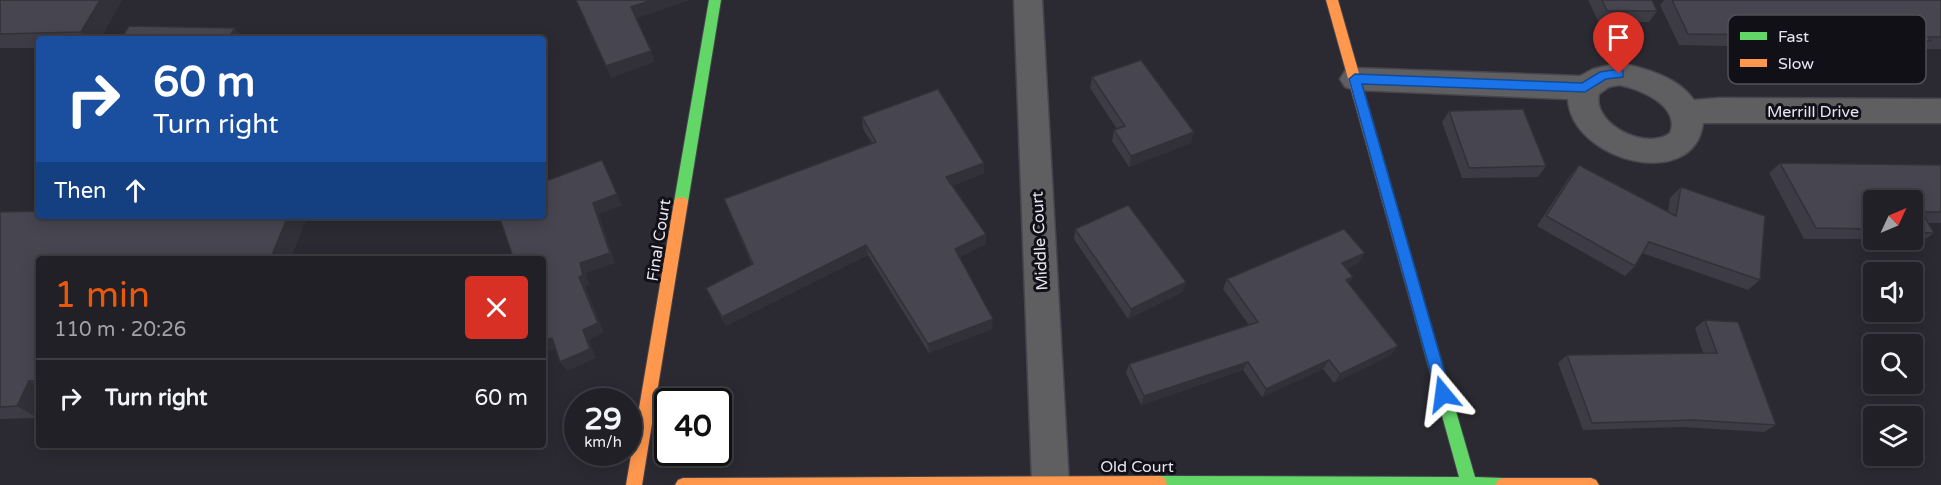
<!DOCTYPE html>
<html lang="en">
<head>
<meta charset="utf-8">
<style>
	body { margin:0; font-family:"Varela Round",sans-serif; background:#2d2d32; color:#f1f3f6; height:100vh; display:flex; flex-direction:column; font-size:22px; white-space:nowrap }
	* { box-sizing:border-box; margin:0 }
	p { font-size:20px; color:#a2a3a7 }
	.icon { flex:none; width:33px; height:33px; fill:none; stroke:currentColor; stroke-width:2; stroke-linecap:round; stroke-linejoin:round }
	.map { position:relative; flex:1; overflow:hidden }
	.sheet { position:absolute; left:36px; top:256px; width:510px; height:192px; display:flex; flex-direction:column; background:#202026; border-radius:6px; box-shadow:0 3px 15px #0003,0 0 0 2px #3d3e43 }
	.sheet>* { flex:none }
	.guide { position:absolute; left:36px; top:36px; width:510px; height:183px; border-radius:6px; box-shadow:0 3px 15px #0003,0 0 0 2px #3d3e43; background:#1a4fa0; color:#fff; overflow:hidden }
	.needle { width:39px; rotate:46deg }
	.controls { position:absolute; left:1863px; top:190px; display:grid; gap:12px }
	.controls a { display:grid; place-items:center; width:60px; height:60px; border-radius:6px; background:#202026; box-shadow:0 3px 15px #0003,0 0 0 2px #3d3e43; font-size:30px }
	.speed { position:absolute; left:564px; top:388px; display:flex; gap:12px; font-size:30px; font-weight:700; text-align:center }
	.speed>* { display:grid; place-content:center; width:78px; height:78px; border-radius:50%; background:#202026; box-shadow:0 3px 15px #0003,0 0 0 2px #3d3e43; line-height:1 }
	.speed small { font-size:15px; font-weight:400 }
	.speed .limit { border:3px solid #111; border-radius:9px; background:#fff; color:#111 }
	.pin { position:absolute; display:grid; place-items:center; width:51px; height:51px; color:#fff; margin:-62px -26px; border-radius:50% 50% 50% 0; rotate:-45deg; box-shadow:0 0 6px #0007 }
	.pin .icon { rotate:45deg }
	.me { position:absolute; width:66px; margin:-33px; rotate:344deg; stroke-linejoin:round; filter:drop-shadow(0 0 4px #0008) }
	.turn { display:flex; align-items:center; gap:21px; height:126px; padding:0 18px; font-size:27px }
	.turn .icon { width:78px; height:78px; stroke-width:2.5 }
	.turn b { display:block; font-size:42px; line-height:51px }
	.then { display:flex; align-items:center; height:57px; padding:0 18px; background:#0003; gap:12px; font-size:22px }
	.round { display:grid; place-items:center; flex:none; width:63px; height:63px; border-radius:6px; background:#2d2d32 }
	.overview { display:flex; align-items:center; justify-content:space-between; height:102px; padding:0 18px }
	h1 { font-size:36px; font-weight:600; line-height:45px; color:#ea580c }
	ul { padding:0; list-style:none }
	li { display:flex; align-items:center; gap:18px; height:78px; padding:0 18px; border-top:2px solid #3d3e43 }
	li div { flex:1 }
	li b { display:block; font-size:22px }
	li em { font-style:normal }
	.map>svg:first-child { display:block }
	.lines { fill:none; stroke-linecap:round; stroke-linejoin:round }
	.street-casing { stroke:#46454c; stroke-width:3 }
	.fast-casing { stroke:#46454c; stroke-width:2 }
	.slow-casing { stroke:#46454c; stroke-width:2 }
	.street { fill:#5f5f62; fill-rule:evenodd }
	.fast { fill:#63d668; fill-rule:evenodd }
	.slow { fill:#ff974d; fill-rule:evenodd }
	.wall { fill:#3d3b45; fill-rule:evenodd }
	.shaded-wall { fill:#323038 }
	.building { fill:#474550; stroke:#323038; stroke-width:1.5 }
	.route { fill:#1a73e8; stroke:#114b97; stroke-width:1.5 }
	.labels { text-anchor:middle; stroke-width:6; stroke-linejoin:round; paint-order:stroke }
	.street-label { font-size:16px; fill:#e7e5ef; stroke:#121017 }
	.key { fill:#121017; stroke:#525058; stroke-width:1.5 }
	.key-label { font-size:16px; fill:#e7e5ef }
</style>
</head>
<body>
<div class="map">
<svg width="1941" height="485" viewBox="0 0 1941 485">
	<rect width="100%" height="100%" fill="#2b2a32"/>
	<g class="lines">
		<defs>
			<g id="street">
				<polygon points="1014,0 1042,0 1069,485 1033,485 1032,482"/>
				<path d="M 1619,63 C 1645,68 1678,77 1694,100 L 1719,98 L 1941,99 L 1941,123 L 1703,123 C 1695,193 1571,161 1568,99 L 1355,90 L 1345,87 L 1340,79 L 1345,71 L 1355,68 L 1580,76 L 1593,69 ZM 1619,85 C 1640,89 1681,106 1670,133 C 1647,151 1592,125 1599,94 L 1609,87 Z"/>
			</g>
			<g id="fast">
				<polygon points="709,0 721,0 688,202 686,206 676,206 674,202"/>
				<polygon points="1422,312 1427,314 1429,318 1475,477 1503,478 1508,480 1511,485 1153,485 1155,478 1160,476 1459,477 1415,318 1417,314"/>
			</g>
			<g id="slow">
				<polygon points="1326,0 1338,0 1429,318 1427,322 1422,324 1417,322 1415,318"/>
				<polygon points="681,197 686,198 688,202 642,485 626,485 674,202 676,198"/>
				<polygon points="1160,476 1165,478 1167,485 675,485 678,480 683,478"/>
				<polygon points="1503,478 1591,478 1596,480 1599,485 1495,485 1498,480"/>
			</g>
		</defs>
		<!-- street casing -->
		<use href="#street" class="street-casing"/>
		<!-- fast casing -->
		<use href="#fast" class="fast-casing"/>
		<!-- slow casing -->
		<use href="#slow" class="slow-casing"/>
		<!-- street -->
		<use href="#street" class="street"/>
		<!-- fast -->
		<use href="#fast" class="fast"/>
		<!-- slow -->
		<use href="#slow" class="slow"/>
	</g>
	<!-- wall -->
	<g class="wall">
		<polygon points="0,0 122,0 100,39 39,39 39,48 0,48"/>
		<polygon points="1588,0 1652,0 1657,11 1649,22 1599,23"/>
		<polygon points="1664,0 1941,0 1941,49 1922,49 1918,53 1772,49 1771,47 1679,45 1660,5"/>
		<polygon points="1092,77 1191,143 1129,167 1112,141 1114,130 1117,129 1090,88"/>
		<polygon points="1449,111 1546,166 1538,177 1462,178 1442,122"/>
		<polygon points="862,117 984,173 952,186 986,244 960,257 992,329 929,353 868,255 726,326 710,297 706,288 752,265 728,209 724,199 872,143 863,129"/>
		<path d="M 1780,163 L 1941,165 L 1941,223 L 1928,223 L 1934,233 L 1920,243 L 1871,242 L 1869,239 L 1804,239 L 1769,173 ZM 1874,201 L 1912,201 L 1912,240 L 1874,240 Z"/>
		<polygon points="1579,165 1668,212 1670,198 1681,187 1760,280 1748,290 1642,253 1635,266 1625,276 1537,226 1570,176"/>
		<polygon points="0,212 39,216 299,216 305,222 290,260 39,260 39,416 38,418 0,419"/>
		<polygon points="1075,229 1183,292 1128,319 1074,239"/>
		<polygon points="1359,263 1346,269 1349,284 1391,355 1334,383 1323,369 1262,397 1243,370 1141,405 1126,373 1129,364 1249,325 1223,289 1227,279"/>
		<polygon points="1705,320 1776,425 1764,432 1682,427 1583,430 1558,363 1567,355 1703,353 1695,328"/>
	</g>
	<!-- shaded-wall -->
	<g class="shaded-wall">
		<polygon points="100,0 122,0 100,39 88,39 81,32"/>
		<polygon points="652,0 690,0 635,19 631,7"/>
		<polygon points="235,28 244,39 228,39"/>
		<polygon points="651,51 655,62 611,78 606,66"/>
		<polygon points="1194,132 1191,143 1129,167 1131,156"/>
		<polygon points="984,163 984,173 946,188 946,177"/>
		<polygon points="607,171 622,205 599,214 615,263 586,273 589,285 585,286 604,332 589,340 596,358 567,371 560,362 583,330 579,277 580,263 593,203"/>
		<polygon points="288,216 299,216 305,222 290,260 270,260"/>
		<polygon points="986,234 986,244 956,259 955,249"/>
		<polygon points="866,245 868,255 726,326 722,317"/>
		<polygon points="1365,253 1359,263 1337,273 1342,263"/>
		<polygon points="1353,277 1347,287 1346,280"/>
		<polygon points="1186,282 1183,292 1128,319 1131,309"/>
		<polygon points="993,319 992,329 929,353 928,344"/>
		<polygon points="552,338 558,347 543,354 543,341"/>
		<polygon points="1398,346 1391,355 1334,383 1340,374"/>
		<polygon points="1329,360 1323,369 1262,397 1266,389"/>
		<polygon points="1248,362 1243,370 1141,405 1144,396"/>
		<polygon points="29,381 39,387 39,416 38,418 17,406"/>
	</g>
	<!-- building -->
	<g class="building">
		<polygon points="0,0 100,0 81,32 0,34"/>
		<polygon points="576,0 652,0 631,7 651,51 606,66"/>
		<polygon points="1602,0 1652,0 1657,11 1607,11"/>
		<polygon points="1672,0 1941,0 1941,37 1928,37 1931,41 1783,38 1782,35 1688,34"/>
		<polygon points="129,26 235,28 228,39 121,39"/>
		<polygon points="1141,60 1194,132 1131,156 1114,130 1125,126 1092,77"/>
		<polygon points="938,89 984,163 946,177 986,234 955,249 993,319 928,344 866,245 722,317 706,288 753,264 724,199 876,142 862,117"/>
		<polygon points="1523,109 1546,166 1469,168 1449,111"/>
		<polygon points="602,160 617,194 593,203 610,253 580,263 583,275 579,277 598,323 583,330 590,349 560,362 552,338 543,341 543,260 514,260 499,216 543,216 543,182"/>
		<polygon points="1780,163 1941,165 1941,212 1922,212 1934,233 1912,232 1912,201 1874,201 1874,229 1816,228"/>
		<polygon points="1579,165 1676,216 1681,187 1765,216 1760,280 1649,242 1635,266 1546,216"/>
		<polygon points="1128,205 1186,282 1131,309 1075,229"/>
		<polygon points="39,211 39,216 288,216 270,260 39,260 39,381 29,381 17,406 0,407 0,212"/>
		<polygon points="1344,229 1365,253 1342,263 1353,277 1346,280 1398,346 1340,374 1329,360 1266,389 1248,362 1144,396 1129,364 1258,322 1227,279"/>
		<polygon points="1705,320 1738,322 1776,425 1693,420 1592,423 1567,355 1717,353"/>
	</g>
	<!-- route -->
	<polygon class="route" points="1619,69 1623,71 1623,77 1606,79 1585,92 1362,84 1451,394 1448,399 1443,401 1438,399 1349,79 1355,74 1582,83 1600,72"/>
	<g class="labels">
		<!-- street labels -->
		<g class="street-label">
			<text x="1813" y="117">Merrill Drive</text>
			<text transform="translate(658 240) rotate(-81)" y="6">Final Court</text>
			<text transform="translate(1039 241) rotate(-93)" y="6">Middle Court</text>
			<text x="1137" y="472">Old Court</text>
		</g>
	</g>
	<!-- legend -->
	<rect x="1728" y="15" width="198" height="69" rx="9" class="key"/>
	<rect x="1740" y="32" width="27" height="8" fill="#63d668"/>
	<rect x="1740" y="59" width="27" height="8" fill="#ff974d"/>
	<g class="key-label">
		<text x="1778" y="42">Fast</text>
		<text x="1778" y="69">Slow</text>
	</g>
</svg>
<div class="controls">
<a><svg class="needle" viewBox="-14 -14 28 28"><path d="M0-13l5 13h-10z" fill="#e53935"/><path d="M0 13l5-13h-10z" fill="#a2a3a7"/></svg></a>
<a><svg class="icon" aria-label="sound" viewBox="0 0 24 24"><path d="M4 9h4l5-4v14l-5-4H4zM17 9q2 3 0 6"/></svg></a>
<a><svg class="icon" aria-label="search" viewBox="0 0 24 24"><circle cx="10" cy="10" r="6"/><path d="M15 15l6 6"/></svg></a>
<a><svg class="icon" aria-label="layers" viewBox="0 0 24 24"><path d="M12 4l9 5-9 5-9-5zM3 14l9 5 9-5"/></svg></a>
</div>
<div class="speed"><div>29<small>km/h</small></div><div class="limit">40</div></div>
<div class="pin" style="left:1619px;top:74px;background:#d93025"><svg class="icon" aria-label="arrive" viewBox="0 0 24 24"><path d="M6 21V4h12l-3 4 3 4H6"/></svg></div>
<svg class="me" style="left:1443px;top:394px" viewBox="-20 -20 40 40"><path d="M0-17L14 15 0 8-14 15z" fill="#1a73e8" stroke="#fff" stroke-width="4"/></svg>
<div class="guide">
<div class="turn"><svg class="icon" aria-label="right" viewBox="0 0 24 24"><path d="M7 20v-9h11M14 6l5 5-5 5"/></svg><div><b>60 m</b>Turn right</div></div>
<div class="then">Then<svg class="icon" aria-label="ahead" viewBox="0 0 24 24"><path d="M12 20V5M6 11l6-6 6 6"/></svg></div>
</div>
<section class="sheet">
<div class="overview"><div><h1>1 min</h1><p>110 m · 20:26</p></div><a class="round" style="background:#d93025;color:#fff"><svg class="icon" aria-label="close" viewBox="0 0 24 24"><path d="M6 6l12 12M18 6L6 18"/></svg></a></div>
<ul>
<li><svg class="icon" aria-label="right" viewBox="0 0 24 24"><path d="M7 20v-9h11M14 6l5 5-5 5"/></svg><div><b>Turn right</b></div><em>60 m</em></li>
</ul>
</section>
</div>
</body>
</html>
